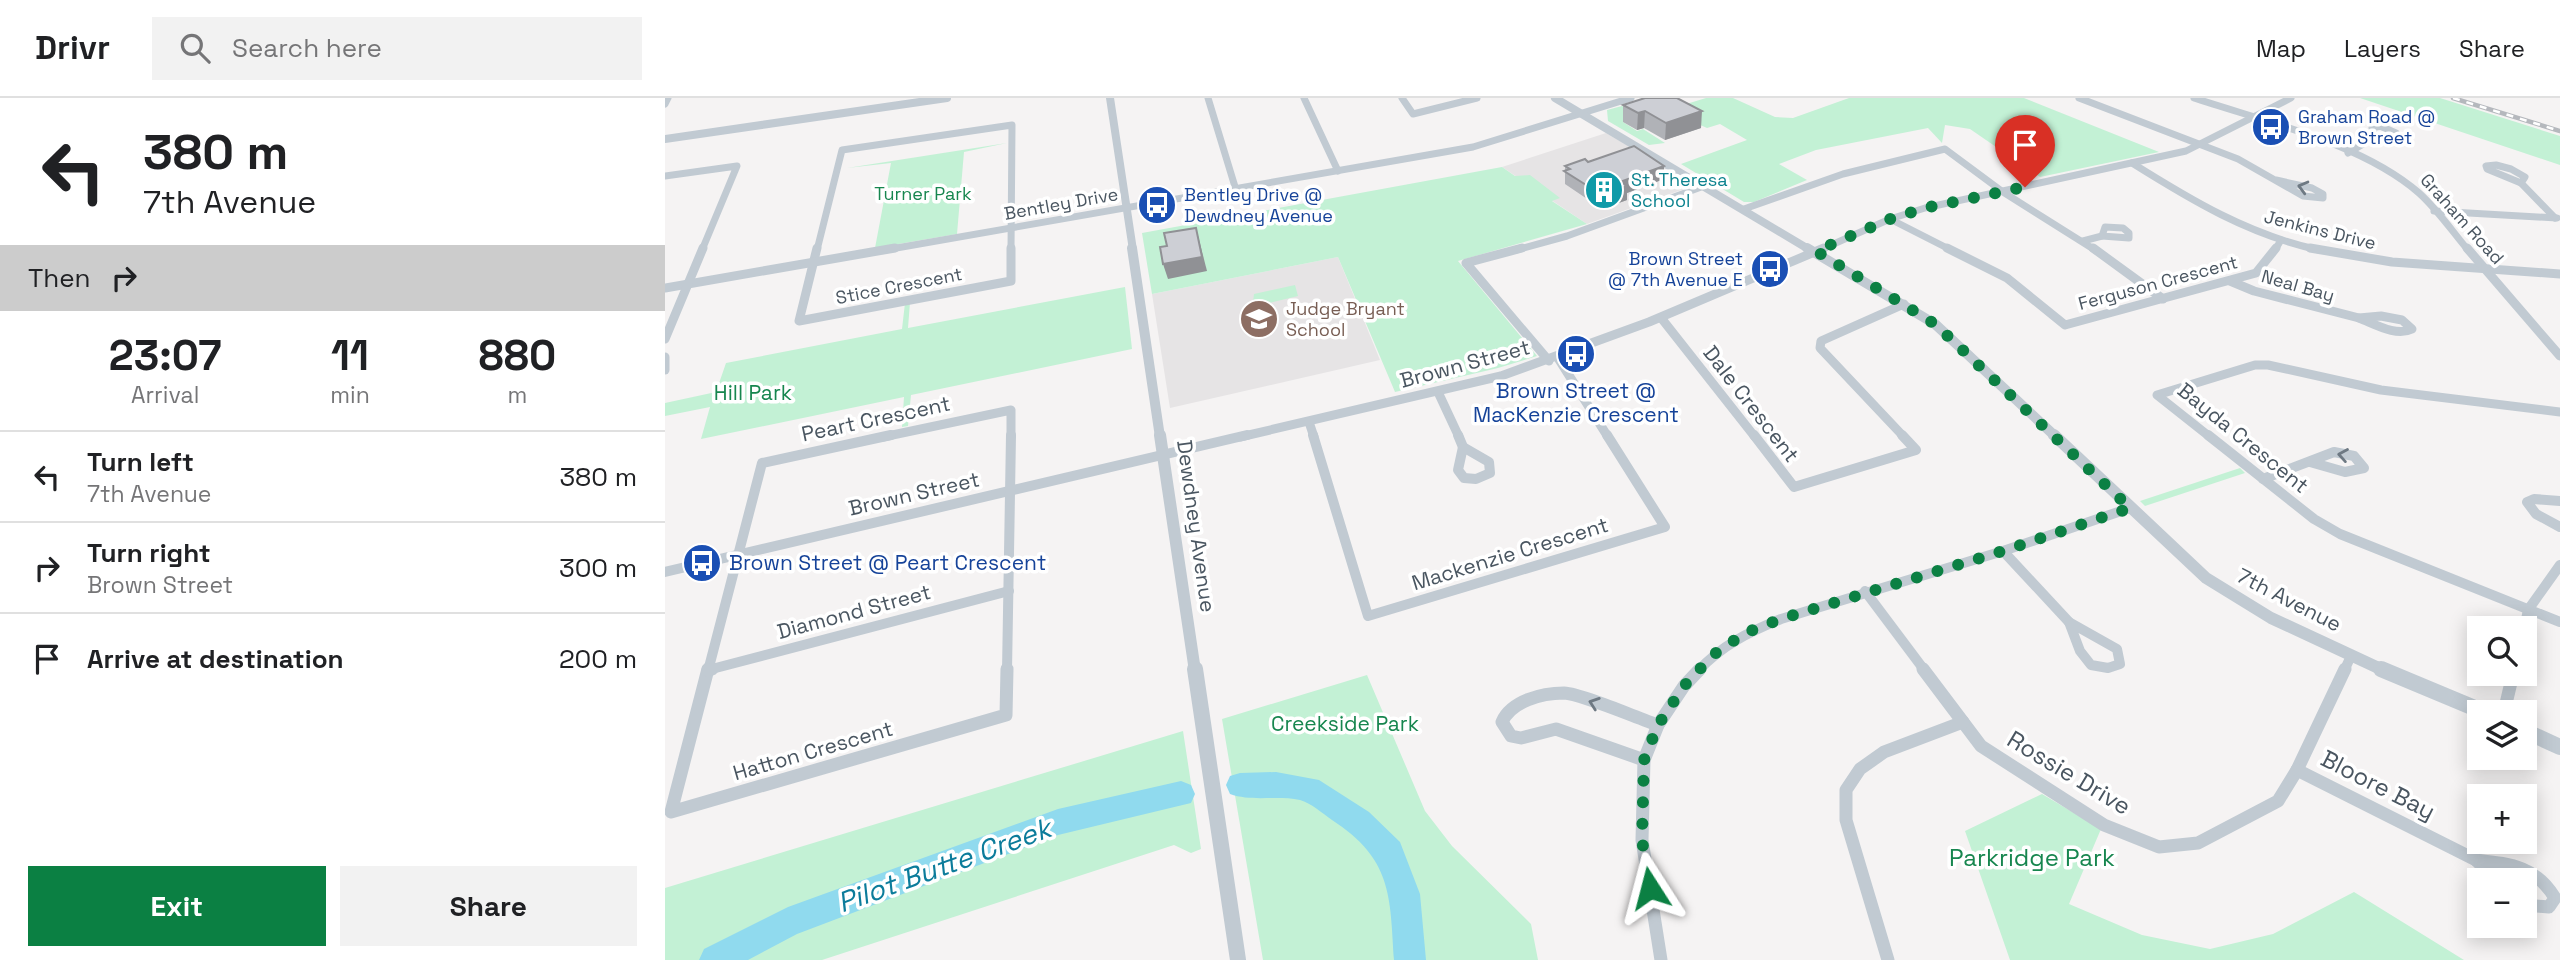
<!DOCTYPE html>
<html lang="en">
<head>
<meta charset="utf-8">
<style>
	body { margin:0; font-family:"Space Grotesk",sans-serif; background:#f2f2f2; color:#202124; height:100vh; display:flex; flex-direction:column; font-size:26px; white-space:nowrap }
	* { box-sizing:border-box; margin:0 }
	p { font-size:23px; color:#757577 }
	.icon { flex:none; width:38px; height:38px; fill:none; stroke:currentColor; stroke-width:2; stroke-linecap:round; stroke-linejoin:round }
	.map { position:relative; flex:1; overflow:hidden }
	.details { display:flex; flex-direction:column; background:#fff; width:665px }
	.details>* { flex:none }
	.top-card { background:#fff; color:#202124; overflow:hidden }
	.controls { position:absolute; left:1802px; top:518px; display:grid; gap:14px }
	.controls a { display:grid; place-items:center; width:70px; height:70px; border-radius:0px; background:#fff; box-shadow:0 4px 18px #0003; font-size:35px }
	.pin { position:absolute; display:grid; place-items:center; width:60px; height:60px; color:#fff; margin:-72px -30px; border-radius:50% 50% 50% 0; rotate:-45deg; box-shadow:0 0 7px #0007 }
	.pin .icon { rotate:45deg }
	.me { position:absolute; width:77px; margin:-38px; rotate:351deg; stroke-linejoin:round; filter:drop-shadow(0 0 5px #0008) }
	.turn { display:flex; align-items:center; gap:24px; height:147px; padding:0 28px; font-size:32px }
	.turn .icon { width:91px; height:91px; stroke-width:2.5 }
	.turn b { display:block; font-size:49px; line-height:60px }
	.then { display:flex; align-items:center; height:66px; padding:0 28px; background:#0003; gap:14px; font-size:26px }
	.eta { display:flex; justify-content:space-evenly; align-items:center; height:119px; text-align:center }
	.eta b { font-size:42px; font-weight:700; line-height:49px }
	.button { display:flex; gap:14px; margin-top:auto; padding:14px 28px }
	.button a { flex:1; height:80px; border-radius:0px; background:#0b8043; color:#fff; font-size:28px; font-weight:700; line-height:80px; text-align:center }
	.button a+a { background:#f2f2f2; color:#202124 }
	ul { padding:0; list-style:none }
	li { display:flex; align-items:center; gap:21px; height:91px; padding:0 28px; border-top:2px solid #e0e0e0 }
	li div { flex:1 }
	li b { display:block; font-size:26px }
	li em { font-style:normal }
	header { display:flex; align-items:center; gap:42px; box-sizing:border-box; height:98px; padding:0 35px; background:#fff; border-bottom:2px solid #e0e0e0 }
	header strong { font-size:33px }
	nav { display:flex; gap:38px; margin-inline-start:auto; font-size:24px }
	.search { width:490px; height:63px; background:#f2f2f2; display:flex; align-items:center; gap:18px; box-sizing:border-box; padding:0 24px; border-radius:0px; color:#757577; font-size:26px }
	main { display:flex; flex:1; min-height:0 }
	.map>svg:first-child { display:block }
	.education { fill:#e6e4e5 }
	.green { fill:#c3f1d5 }
	.lines { fill:none; stroke-linecap:round; stroke-linejoin:round }
	.river { fill:#90daee; fill-rule:evenodd }
	.minor-far3 { stroke:#c1cad2; stroke-width:7 }
	.minor-far2 { stroke:#c1cad2; stroke-width:9 }
	.minor-far1 { stroke:#c1cad2; stroke-width:10 }
	.minor { stroke:#c1cad2; stroke-width:13 }
	.tertiary-far3 { stroke:#c1cad2; stroke-width:8 }
	.tertiary-far2 { stroke:#c1cad2; stroke-width:10 }
	.tertiary-far1 { stroke:#c1cad2; stroke-width:12 }
	.tertiary { stroke:#c1cad2; stroke-width:16 }
	.rail-casing { stroke:#b5b8bd; stroke-width:4.5 }
	.rail { stroke:#fff; stroke-width:2.5; stroke-dasharray:7; stroke-linecap:butt }
	.wall { fill:#b0b2b7 }
	.shaded-wall { fill:#909195 }
	.building { fill:#cdcfd5; stroke:#909195; stroke-width:2 }
	.oneway { stroke:#6e7983 }
	.route { stroke:#0b8043; stroke-width:12; stroke-dasharray:0 21.6 }
	.labels { text-anchor:middle; stroke-width:7; stroke-linejoin:round; paint-order:stroke }
	.far-transit-label { font-size:18px; fill:#164399; stroke:#fff; text-anchor:start }
	.far-culture-label { font-size:18px; fill:#0d838f; stroke:#fff; text-anchor:start }
	.far-park-label { font-size:18px; fill:#17864f; stroke:#fff }
	.far-street-label { font-size:18px; fill:#4a5661; stroke:#fff }
	.far-education-label { font-size:18px; fill:#785e54; stroke:#fff; text-anchor:start }
	.street-label { font-size:21px; fill:#4a5661; stroke:#fff }
	.transit-label { font-size:21px; fill:#164399; stroke:#fff }
	.park-label { font-size:21px; fill:#17864f; stroke:#fff }
	.near-street-label { font-size:24px; fill:#4a5661; stroke:#fff }
	.near-park-label { font-size:24px; fill:#17864f; stroke:#fff }
	.near-water-label { font-size:28px; font-style:italic; fill:#0c7c9b; stroke:#fff }
</style>
</head>
<body>
<header>
<strong>Drivr</strong>
<div class="search"><svg class="icon" aria-label="search" viewBox="0 0 24 24"><circle cx="10" cy="10" r="6"/><path d="M15 15l6 6"/></svg>Search here</div>
<nav><a>Map</a><a>Layers</a><a>Share</a></nav>
</header>
<main>
<section class="details">
<div class="top-card">
<div class="turn"><svg class="icon" aria-label="left" viewBox="0 0 24 24"><path d="M17 20v-9H6M10 6l-5 5 5 5"/></svg><div><b>380 m</b>7th Avenue</div></div>
<div class="then">Then<svg class="icon" aria-label="right" viewBox="0 0 24 24"><path d="M7 20v-9h11M14 6l5 5-5 5"/></svg></div>
</div>
<div class="eta">
<div><b>23:07</b><p>Arrival</p></div>
<div><b>11</b><p>min</p></div>
<div><b>880</b><p>m</p></div>
</div>
<ul>
<li><svg class="icon" aria-label="left" viewBox="0 0 24 24"><path d="M17 20v-9H6M10 6l-5 5 5 5"/></svg><div><b>Turn left</b><p>7th Avenue</p></div><em>380 m</em></li>
<li><svg class="icon" aria-label="right" viewBox="0 0 24 24"><path d="M7 20v-9h11M14 6l5 5-5 5"/></svg><div><b>Turn right</b><p>Brown Street</p></div><em>300 m</em></li>
<li><svg class="icon" aria-label="arrive" viewBox="0 0 24 24"><path d="M6 21V4h12l-3 4 3 4H6"/></svg><div><b>Arrive at destination</b></div><em>200 m</em></li>
</ul>
<div class="button"><a>Exit</a><a>Share</a></div>
</section>
<div class="map">
<svg width="1895" height="862" viewBox="0 0 1895 862">
	<rect width="100%" height="100%" fill="#f5f3f3"/>
	<!-- education -->
	<g class="education">
		<polygon points="941,35 1030,87 922,126 837,69"/>
		<polygon points="673,159 715,262 505,310 487,196"/>
	</g>
	<!-- green -->
	<g class="green">
		<polygon points="1041,0 1068,0 1110,19 1128,20 1184,0 1359,0 1494,54 1375,79 1305,31 1280,27 1277,45 1263,30 1151,52 1114,66 1142,82 1089,104 1079,104 1016,66 1082,42 1055,26 1042,30 1013,17 1018,7"/>
		<polygon points="1695,0 1775,0 1895,38 1895,67"/>
		<polygon points="957,8 974,17 958,24 972,33 978,31 1000,45 984,47 943,23 942,12"/>
		<polygon points="342,45 299,54 292,136 210,150 226,65 182,70"/>
		<polygon points="837,69 850,78 865,77 895,100 887,103 922,126 793,163 872,258 833,270 730,294 673,159 487,196 477,135"/>
		<polygon points="630,187 633,198 595,207 588,204 589,196"/>
		<polygon points="460,189 467,251 246,297 243,328 237,329 239,299 36,341 45,309 0,318 0,305 51,294 61,265 237,231 240,205 245,204 243,230"/>
		<polygon points="1575,370 1580,375 1480,408 1475,403"/>
		<polygon points="702,577 760,713 787,748 866,826 873,862 598,862 557,621"/>
		<polygon points="518,633 536,751 526,755 509,747 157,862 0,862 0,790"/>
		<polygon points="1377,696 1436,731 1404,806 1477,837 1545,851 1608,836 1689,794 1799,862 1345,862 1300,733"/>
	</g>
	<g class="lines">
		<!-- river -->
		<g class="river">
			<path d="M 611,674 L 654,682 L 704,714 L 735,744 L 755,796 L 761,862 L 729,862 C 725,797 727,761 667,722 C 657,715 646,705 635,702 C 612,697 587,704 565,696 L 561,687 L 565,678 L 575,675 Z"/>
			<polygon points="516,683 526,687 530,696 526,705 393,737 132,836 83,862 34,862 39,851 123,809 393,711"/>
		</g>
		<!-- minor-far3 -->
		<g class="minor-far3">
			<polyline points="543,0 571,92"/>
			<polyline points="639,0 673,73"/>
			<polyline points="737,0 748,16 812,0"/>
			<polyline points="1414,0 1573,61 1638,98 1658,100 1658,96 1647,90 1611,82"/>
			<path d="M 1529,0 C 1601,24 1696,45 1754,95 C 1772,111 1787,133 1803,152"/>
			<polyline points="0,6 3,0"/>
			<polygon points="1715,28 1731,35 1710,39 1707,30"/>
			<polyline points="1683,55 1710,39"/>
			<path d="M 1467,65 C 1526,102 1584,137 1654,152"/>
			<polygon points="1831,67 1846,71 1860,79 1856,85 1822,71 1821,68"/>
			<polyline points="0,78 72,68 37,152"/>
			<polyline points="1856,85 1890,120"/>
			<polyline points="1079,111 1178,76 1280,51 1338,94 1430,152"/>
			<polyline points="1769,113 1892,120"/>
			<polyline points="1225,121 1286,152"/>
			<polygon points="1440,129 1458,130 1464,135 1464,140 1437,138"/>
			<polyline points="1418,143 1437,138"/>
			<polyline points="152,152 177,52 347,27 346,152"/>
			<polyline points="220,152 808,49 966,0"/>
			<polyline points="851,152 902,138 1039,88"/>
			<polyline points="1155,152 1225,121 1260,110 1521,53 1626,0"/>
			<polyline points="1610,152 1616,142"/>
		</g>
		<!-- minor-far2 -->
		<g class="minor-far2">
			<polyline points="152,150 134,223 346,183 346,150"/>
			<polyline points="857,150 801,165 884,263"/>
			<polyline points="1282,150 1342,180 1400,227 1591,175 1611,150"/>
			<polyline points="1428,150 1498,201"/>
			<polyline points="1645,150 1727,164 1895,176"/>
			<polyline points="1802,150 1895,258"/>
			<polyline points="1565,183 1589,193 1694,220"/>
			<polyline points="0,190 230,150"/>
			<path d="M 1716,218 L 1737,222 L 1747,231 C 1731,239 1710,226 1694,220 Z"/>
			<polyline points="997,221 1090,339"/>
			<polyline points="0,241 38,150"/>
			<polyline points="0,259 0,272"/>
			<polyline points="893,260 943,339"/>
			<polyline points="773,294 794,339"/>
			<polyline points="644,324 649,339"/>
			<polyline points="218,339 346,312 346,339"/>
			<polyline points="575,339 836,278 984,224 1159,150"/>
			<polyline points="1239,339 1155,250 1156,243 1239,206"/>
			<polyline points="1545,339 1492,297 1590,267 1603,267 1716,292 1895,314"/>
		</g>
		<!-- minor-far1 -->
		<g class="minor-far1">
			<polyline points="648,337 703,518 1000,429 942,337"/>
			<polyline points="793,337 798,349"/>
			<polyline points="1089,337 1129,389 1251,352 1237,337"/>
			<polyline points="1543,337 1649,421 1675,436 1895,524"/>
			<polygon points="798,349 824,364 825,375 811,381 799,380 793,372"/>
			<polyline points="1598,381 1669,354 1689,358 1699,370 1680,374 1645,364"/>
			<polyline points="1895,403 1869,401 1862,404 1871,416 1895,429"/>
			<polyline points="1338,453 1404,524"/>
			<polyline points="0,474 582,337"/>
			<polyline points="1200,493 1260,573"/>
			<polygon points="1404,524 1452,551 1455,566 1443,570 1426,567 1415,553"/>
			<polyline points="1859,530 1863,512 1895,467"/>
			<polyline points="43,572 344,493"/>
			<polyline points="43,573 97,365 226,337"/>
			<polyline points="342,573 346,337"/>
			<path d="M 1033,573 C 1057,547 1084,534 1116,521 L 1338,453 L 1465,410"/>
			<polyline points="1679,573 1686,558"/>
		</g>
		<!-- minor -->
		<g class="minor">
			<polyline points="43,571 6,714 341,617 342,571"/>
			<polyline points="1258,571 1316,648 1439,727 1494,749 1533,745 1613,703 1632,672 1680,571"/>
			<polyline points="43,572 47,571"/>
			<polyline points="1839,614 1848,576"/>
			<path d="M 979,662 L 891,631 L 856,640 L 846,638 L 837,624 C 846,603 877,595 899,595 C 917,596 972,620 993,627"/>
			<polyline points="1632,672 1811,762 1832,782"/>
			<path d="M 1811,762 C 1845,766 1871,768 1890,800 L 1884,809 L 1860,807"/>
			<polyline points="996,862 977,742 979,662 993,627 1019,588 1035,571"/>
			<polyline points="1223,862 1181,722 1181,692 1195,671 1219,654 1298,624"/>
		</g>
		<!-- tertiary-far3 -->
		<g class="tertiary-far3">
			<polyline points="445,0 468,152"/>
			<polyline points="890,0 1145,152"/>
			<polyline points="0,41 282,0"/>
		</g>
		<!-- tertiary-far2 -->
		<g class="tertiary-far2">
			<polyline points="467,150 495,339"/>
			<polyline points="1142,150 1270,226 1391,339"/>
		</g>
		<!-- tertiary-far1 -->
		<g class="tertiary-far1">
			<polyline points="495,337 530,573"/>
			<polyline points="1389,337 1541,480 1606,520 1720,573"/>
		</g>
		<!-- tertiary -->
		<g class="tertiary">
			<polyline points="530,571 573,862"/>
			<polyline points="1716,571 1819,614"/>
			<polyline points="1860,633 1895,649"/>
		</g>
		<defs>
			<polyline id="rail" points="1788,0 1895,33"/>
		</defs>
		<!-- rail casing -->
		<use href="#rail" class="rail-casing"/>
		<!-- rail -->
		<use href="#rail" class="rail"/>
	</g>
	<!-- wall -->
	<g class="wall">
		<polygon points="958,7 1036,30 1000,42 979,30 972,32 958,24"/>
		<polygon points="900,68 999,81 962,95 962,102 937,111 900,86"/>
	</g>
	<!-- shaded-wall -->
	<g class="shaded-wall">
		<polygon points="980,13 979,30 972,32 973,15"/>
		<polygon points="1037,13 1036,30 1000,42 1001,25"/>
		<polygon points="999,68 999,81 962,95 962,102 937,111 937,97 955,84"/>
		<polygon points="531,130 542,173 503,181 498,166"/>
	</g>
	<!-- building -->
	<g class="building">
		<polygon points="980,0 1012,0 1037,13 1001,25 980,13 973,15 958,7"/>
		<polygon points="969,48 999,68 955,84 962,88 937,97 899,73 905,71 900,68 920,61 923,64"/>
		<polygon points="531,130 537,159 498,166 495,149 502,148 499,135"/>
	</g>
	<!-- one-way arrows -->
	<defs><path id="oneway-chevron" d="M-2-3.5L2.5 0L-2 3.5" fill="none" stroke-width="1.6" stroke-linecap="round" stroke-linejoin="round" transform="scale(1.75)"/></defs>
	<g class="oneway">
		<use href="#oneway-chevron" transform="translate(1638 89) rotate(-165)"/>
		<use href="#oneway-chevron" transform="translate(1678 357) rotate(-170)"/>
		<use href="#oneway-chevron" transform="translate(929 605) rotate(-161)"/>
	</g>
	<g class="lines">
		<!-- route -->
		<polyline class="route" points="985,790 977,742 979,662 993,627 1019,588 1048,557 1080,535 1116,521 1338,453 1465,410 1270,226 1151,153 1225,121 1260,110 1360,89"/>
	</g>
	<!-- icons -->
	<defs>
		<symbol id="bus-disc" viewBox="-11 -11 22 22"><circle r="9.5" fill="#1a4fb4" stroke="#fff"/><path d="M-5-6H5V4H4V6H2V4H-2V6H-4V4H-5ZM-3.5-4V0h7V-4ZM-3.5 1.2v1.5H-2V1.2ZM2 1.2v1.5H3.5V1.2Z" fill="#fff"/></symbol>
		<symbol id="building-disc" viewBox="-11 -11 22 22"><circle r="9.5" fill="#0f9aa8" stroke="#fff"/><path d="M-4-6H4V6H1V3H-1V6H-4ZM-2.5-4.3h1.7v1.8h-1.7ZM.8-4.3h1.7v1.8H.8ZM-2.5-1h1.7V.8h-1.7ZM.8-1h1.7V.8H.8Z" fill="#fff"/></symbol>
		<symbol id="school-disc" viewBox="-11 -11 22 22"><circle r="9.5" fill="#8d6e63" stroke="#fff"/><path d="M0-5L7-2L0 1L-7-2ZM-4 1L0 2.5L4 1V4Q0 6-4 4Z" fill="#fff"/></symbol>
	</defs>
	<g fill-rule="evenodd">
		<use href="#bus-disc" x="1584" y="7" width="44" height="44"/>
		<use href="#building-disc" x="917" y="70" width="44" height="44"/>
		<use href="#bus-disc" x="470" y="85" width="44" height="44"/>
		<use href="#bus-disc" x="1083" y="149" width="44" height="44"/>
		<use href="#school-disc" x="572" y="199" width="44" height="44"/>
		<use href="#bus-disc" x="889" y="234" width="44" height="44"/>
		<use href="#bus-disc" x="15" y="443" width="44" height="44"/>
	</g>
	<g class="labels">
		<!-- far-transit labels -->
		<g class="far-transit-label">
			<text x="1633" y="25">Graham Road @<tspan x="1633" dy="21">Brown Street</tspan></text>
			<text x="519" y="103">Bentley Drive @<tspan x="519" dy="21">Dewdney Avenue</tspan></text>
			<text x="1078" y="167" text-anchor="end">Brown Street<tspan x="1078" dy="21">@ 7th Avenue E</tspan></text>
		</g>
		<!-- far-culture labels -->
		<g class="far-culture-label">
			<text x="966" y="88">St. Theresa<tspan x="966" dy="21">School</tspan></text>
		</g>
		<!-- far-park labels -->
		<g class="far-park-label">
			<text x="258" y="102">Turner Park</text>
		</g>
		<!-- far-street labels -->
		<g class="far-street-label">
			<text transform="translate(396 106) rotate(-10)" y="6">Bentley Drive</text>
			<text transform="translate(1797 121) rotate(48)" y="6">Graham Road</text>
			<text transform="translate(1655 132) rotate(14)" y="6">Jenkins Drive</text>
			<text transform="translate(1493 185) rotate(-15)" y="6">Ferguson Crescent</text>
			<text transform="translate(234 188) rotate(-11)" y="6">Stice Crescent</text>
			<text transform="translate(1633 188) rotate(16)" y="6">Neal Bay</text>
		</g>
		<!-- far-education labels -->
		<g class="far-education-label">
			<text x="621" y="217">Judge Bryant<tspan x="621" dy="21">School</tspan></text>
		</g>
		<!-- street labels -->
		<g class="street-label">
			<text transform="translate(800 266) rotate(-15)" y="7">Brown Street</text>
			<text transform="translate(1086 306) rotate(52)" y="7">Dale Crescent</text>
			<text transform="translate(211 321) rotate(-12)" y="7">Peart Crescent</text>
			<text transform="translate(1578 340) rotate(39)" y="7">Bayda Crescent</text>
			<text transform="translate(249 396) rotate(-13)" y="7">Brown Street</text>
			<text transform="translate(531 428) rotate(82)" y="7">Dewdney Avenue</text>
			<text transform="translate(845 456) rotate(-17)" y="7">Mackenzie Crescent</text>
			<text transform="translate(1624 502) rotate(27)" y="7">7th Avenue</text>
			<text transform="translate(189 514) rotate(-15)" y="7">Diamond Street</text>
			<text transform="translate(148 653) rotate(-16)" y="7">Hatton Crescent</text>
		</g>
		<!-- transit labels -->
		<g class="transit-label">
			<text x="911" y="300">Brown Street @<tspan x="911" dy="24">MacKenzie Crescent</tspan></text>
			<text x="64" y="472" text-anchor="start">Brown Street @ Peart Crescent</text>
		</g>
		<!-- park labels -->
		<g class="park-label">
			<text x="88" y="302">Hill Park</text>
			<text x="680" y="633">Creekside Park</text>
		</g>
		<!-- near-street labels -->
		<g class="near-street-label">
			<text transform="translate(1404 675) rotate(31)" y="8">Rossie Drive</text>
			<text transform="translate(1713 687) rotate(27)" y="8">Bloore Bay</text>
		</g>
		<!-- near-park labels -->
		<g class="near-park-label">
			<text x="1367" y="768">Parkridge Park</text>
		</g>
		<!-- near-water labels -->
		<g class="near-water-label">
			<text transform="translate(279 767) rotate(-20)" y="10">Pilot Butte Creek</text>
		</g>
	</g>
</svg>
<div class="controls">
<a><svg class="icon" aria-label="search" viewBox="0 0 24 24"><circle cx="10" cy="10" r="6"/><path d="M15 15l6 6"/></svg></a>
<a><svg class="icon" aria-label="layers" viewBox="0 0 24 24"><path d="M12 4l9 5-9 5-9-5zM3 14l9 5 9-5"/></svg></a>
<a>+</a>
<a>−</a>
</div>
<div class="pin" style="left:1360px;top:89px;background:#d93025"><svg class="icon" aria-label="arrive" viewBox="0 0 24 24"><path d="M6 21V4h12l-3 4 3 4H6"/></svg></div>
<svg class="me" style="left:985px;top:790px" viewBox="-20 -20 40 40"><path d="M0-17L14 15 0 8-14 15z" fill="#0b8043" stroke="#fff" stroke-width="4"/></svg>
</div>
</main>
</body>
</html>
